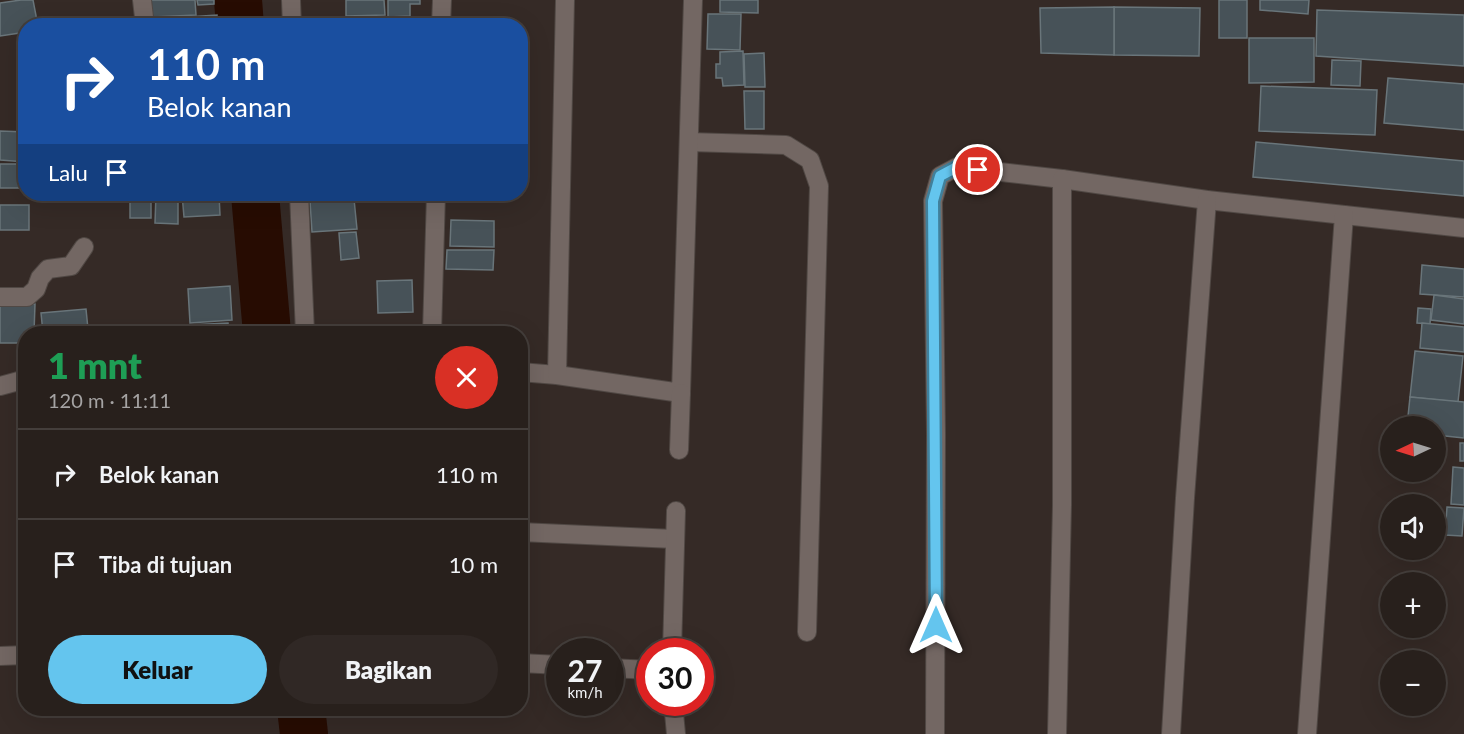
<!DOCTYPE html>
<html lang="id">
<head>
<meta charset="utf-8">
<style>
	body { margin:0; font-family:Lato,sans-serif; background:#302825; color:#f1f3f6; height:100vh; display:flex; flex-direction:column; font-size:22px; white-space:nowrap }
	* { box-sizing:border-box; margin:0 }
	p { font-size:20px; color:#a5a3a3 }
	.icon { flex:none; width:33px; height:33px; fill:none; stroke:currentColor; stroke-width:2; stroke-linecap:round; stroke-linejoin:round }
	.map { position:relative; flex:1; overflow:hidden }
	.drawer { position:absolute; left:18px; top:326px; width:510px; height:390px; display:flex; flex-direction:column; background:#28201c; border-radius:24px; box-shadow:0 6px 24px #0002,0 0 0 2px #443e3b }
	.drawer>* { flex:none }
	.banner { position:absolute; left:18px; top:18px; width:510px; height:183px; border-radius:24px; box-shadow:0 6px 24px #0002,0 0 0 2px #443e3b; background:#1a4fa0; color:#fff; overflow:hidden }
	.needle { width:39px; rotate:266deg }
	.tools { position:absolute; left:1380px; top:416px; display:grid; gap:12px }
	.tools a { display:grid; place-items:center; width:66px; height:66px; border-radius:50%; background:#28201c; box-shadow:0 6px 24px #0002,0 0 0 2px #443e3b; font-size:30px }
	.speed { position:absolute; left:546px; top:638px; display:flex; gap:12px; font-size:30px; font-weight:700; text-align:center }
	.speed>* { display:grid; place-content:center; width:78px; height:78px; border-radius:50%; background:#28201c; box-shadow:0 6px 24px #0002,0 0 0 2px #443e3b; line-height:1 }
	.speed small { font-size:15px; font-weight:400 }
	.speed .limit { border:9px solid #d22; background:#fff; color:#111 }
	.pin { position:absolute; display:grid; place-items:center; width:51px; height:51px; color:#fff; margin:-26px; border:3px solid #fff; border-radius:50%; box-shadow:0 2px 6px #0007 }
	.me { position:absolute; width:66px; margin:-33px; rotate:0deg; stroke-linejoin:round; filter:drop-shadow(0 0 4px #0008) }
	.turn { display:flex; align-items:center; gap:21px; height:126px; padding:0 30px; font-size:27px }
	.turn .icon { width:78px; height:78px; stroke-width:2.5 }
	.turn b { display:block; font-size:42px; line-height:51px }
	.then { display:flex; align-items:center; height:57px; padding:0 30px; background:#0003; gap:12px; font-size:22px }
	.round { display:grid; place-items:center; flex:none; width:63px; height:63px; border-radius:32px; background:#302825 }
	.overview { display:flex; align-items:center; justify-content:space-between; height:102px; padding:0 30px }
	h1 { font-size:36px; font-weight:800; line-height:45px; color:#1e9e55 }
	.primary-button { display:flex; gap:12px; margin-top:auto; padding:12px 30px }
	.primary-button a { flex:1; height:69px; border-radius:36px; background:#64c5ee; color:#111; font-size:24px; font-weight:800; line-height:69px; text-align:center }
	.primary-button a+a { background:#302825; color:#f1f3f6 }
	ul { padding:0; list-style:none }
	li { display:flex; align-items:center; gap:18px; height:90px; padding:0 30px; border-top:2px solid #443e3b }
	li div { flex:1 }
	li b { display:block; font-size:22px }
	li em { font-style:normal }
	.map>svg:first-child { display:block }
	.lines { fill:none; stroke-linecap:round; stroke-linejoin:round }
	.river { stroke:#270c02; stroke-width:48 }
	.building { fill:#475258; stroke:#69757a; stroke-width:1.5 }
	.street-casing { stroke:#504844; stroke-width:20 }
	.street { stroke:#736763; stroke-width:18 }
	.route-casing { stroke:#41809b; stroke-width:15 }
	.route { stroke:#64c5ee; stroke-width:10 }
</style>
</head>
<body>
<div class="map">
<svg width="1464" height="734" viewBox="0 0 1464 734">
	<rect width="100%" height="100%" fill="#352a26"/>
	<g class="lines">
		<!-- river -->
		<g class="river">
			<polyline points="238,0 240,26"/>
			<polyline points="255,194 267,333"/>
			<polyline points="301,708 304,734"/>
		</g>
	</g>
	<!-- building -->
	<g class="building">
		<polygon points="21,0 33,0 38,26 26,26 26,32 0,36 0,3"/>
		<polygon points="151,0 195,0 196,15 152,17"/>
		<polygon points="197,0 214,0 214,4 198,5"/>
		<polygon points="346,0 384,0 385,15 346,16"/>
		<polygon points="388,0 420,0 420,4 410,4 410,16 388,17"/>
		<polygon points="720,0 758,0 758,13 720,12"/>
		<rect x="1219" y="0" width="28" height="38"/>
		<polygon points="1260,0 1309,0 1308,14 1260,10"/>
		<polygon points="1114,7 1200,8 1199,56 1114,55"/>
		<polygon points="1114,7 1114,55 1041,53 1040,8"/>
		<polygon points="1317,10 1464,15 1464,66 1316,56"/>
		<polygon points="708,14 741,14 740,50 707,49"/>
		<polygon points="217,15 217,26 156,26 156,19"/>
		<polygon points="346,21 367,21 367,26 347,26"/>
		<polygon points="1249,38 1314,38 1314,82 1249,83"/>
		<polygon points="743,51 744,85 723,86 722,78 716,78 716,64 720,64 720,52"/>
		<polygon points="764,53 765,87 745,87 744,54"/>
		<polygon points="1332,60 1361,61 1360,86 1331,85"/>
		<polygon points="1388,78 1464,84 1464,130 1384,123"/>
		<polygon points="1261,86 1377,90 1375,135 1259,131"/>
		<polygon points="744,91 764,91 764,129 745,129"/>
		<polygon points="0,131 26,132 26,162 0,160"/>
		<polygon points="1256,142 1464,161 1464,196 1253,177"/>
		<rect x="0" y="164" width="26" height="24"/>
		<rect x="130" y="194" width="21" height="24"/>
		<polygon points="156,194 178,194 178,224 155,223"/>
		<polygon points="182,194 219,194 220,215 184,217"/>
		<polygon points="354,199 357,229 312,232 310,201"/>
		<rect x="0" y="205" width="29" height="25"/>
		<polygon points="451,220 494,221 494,247 450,246"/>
		<polygon points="356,232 359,258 341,260 339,233"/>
		<polygon points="447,250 494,250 493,270 446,269"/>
		<polygon points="1422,265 1464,269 1464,297 1420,294"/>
		<polygon points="412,280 413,312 378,313 377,281"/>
		<polygon points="230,286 232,320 190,323 188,289"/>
		<polygon points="1434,295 1464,299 1464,324 1431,320"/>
		<polygon points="0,303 35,304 34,333 26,333 26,343 0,343"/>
		<polygon points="1418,308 1431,309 1430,324 1417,323"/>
		<polygon points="86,309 88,329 43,333 41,313"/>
		<polygon points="228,323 229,333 191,333 190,325"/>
		<polygon points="1422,323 1464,327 1464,352 1420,348"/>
		<polygon points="1415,351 1463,356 1458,402 1410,397"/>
		<polygon points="1410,397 1464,402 1464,438 1436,435 1436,426 1407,426"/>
		<rect x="1460" y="443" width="4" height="18"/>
		<polygon points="1453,467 1464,468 1464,505 1451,504"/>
		<polygon points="1447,507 1464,508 1462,536 1445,535"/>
	</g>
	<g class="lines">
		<defs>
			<g id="street">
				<polyline points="142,0 145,26"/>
				<polyline points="291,0 292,26"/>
				<polyline points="441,26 442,0"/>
				<polyline points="689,142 786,145 810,160 819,186 807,632"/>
				<polyline points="299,194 305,333"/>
				<polyline points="0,297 27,297 36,289 40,278 48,269 71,266 84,247"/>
				<polyline points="432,333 436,194"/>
				<polyline points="520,372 557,375 681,393 693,0"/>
				<polyline points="557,375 565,0"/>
				<polyline points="0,386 26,379"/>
				<polyline points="679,450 681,393"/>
				<polyline points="520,532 674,539"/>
				<polyline points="672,651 676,511"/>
				<polyline points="0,656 26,655"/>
				<polyline points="520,663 560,665"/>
				<polyline points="610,668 650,670"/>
				<polyline points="673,702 676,734"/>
				<polyline points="935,734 936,434 933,201 940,176 957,167 1062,179 1207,200 1464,228"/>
				<polyline points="1057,734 1062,505 1062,179"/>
				<polyline points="1171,734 1185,498 1207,200"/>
				<polyline points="1307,734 1344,215"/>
			</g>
		</defs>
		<!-- street casing -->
		<use href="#street" class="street-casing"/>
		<!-- street -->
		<use href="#street" class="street"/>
	</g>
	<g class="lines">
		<defs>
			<polyline id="route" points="936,625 933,201 940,176 957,167 978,170"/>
		</defs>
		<!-- route casing -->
		<use href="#route" class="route-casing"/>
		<!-- route -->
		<use href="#route" class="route"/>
	</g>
</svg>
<div class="tools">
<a><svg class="needle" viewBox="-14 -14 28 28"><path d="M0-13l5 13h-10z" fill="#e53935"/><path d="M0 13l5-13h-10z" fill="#a5a3a3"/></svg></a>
<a><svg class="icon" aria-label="sound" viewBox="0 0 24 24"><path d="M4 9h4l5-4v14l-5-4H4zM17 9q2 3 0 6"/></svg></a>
<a>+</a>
<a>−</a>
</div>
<div class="speed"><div>27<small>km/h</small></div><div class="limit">30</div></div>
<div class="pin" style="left:978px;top:170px;background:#d93025"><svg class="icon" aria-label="arrive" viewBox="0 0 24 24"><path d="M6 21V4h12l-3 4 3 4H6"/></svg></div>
<svg class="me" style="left:936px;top:625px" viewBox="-20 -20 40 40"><path d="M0-17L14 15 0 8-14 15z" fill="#64c5ee" stroke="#fff" stroke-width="4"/></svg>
<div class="banner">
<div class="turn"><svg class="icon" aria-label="right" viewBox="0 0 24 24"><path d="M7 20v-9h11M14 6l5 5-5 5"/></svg><div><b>110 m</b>Belok kanan</div></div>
<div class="then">Lalu<svg class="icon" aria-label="arrive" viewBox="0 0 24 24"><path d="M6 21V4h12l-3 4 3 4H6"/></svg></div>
</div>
<section class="drawer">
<div class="overview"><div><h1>1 mnt</h1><p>120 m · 11:11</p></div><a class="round" style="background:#d93025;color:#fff"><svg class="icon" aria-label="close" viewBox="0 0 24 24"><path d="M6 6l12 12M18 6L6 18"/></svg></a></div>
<ul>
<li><svg class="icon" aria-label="right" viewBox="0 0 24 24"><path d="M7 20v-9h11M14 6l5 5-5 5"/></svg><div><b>Belok kanan</b></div><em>110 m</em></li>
<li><svg class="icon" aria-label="arrive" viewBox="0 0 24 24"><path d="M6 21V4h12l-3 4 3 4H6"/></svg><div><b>Tiba di tujuan</b></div><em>10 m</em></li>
</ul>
<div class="primary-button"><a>Keluar</a><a>Bagikan</a></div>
</section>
</div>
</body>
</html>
